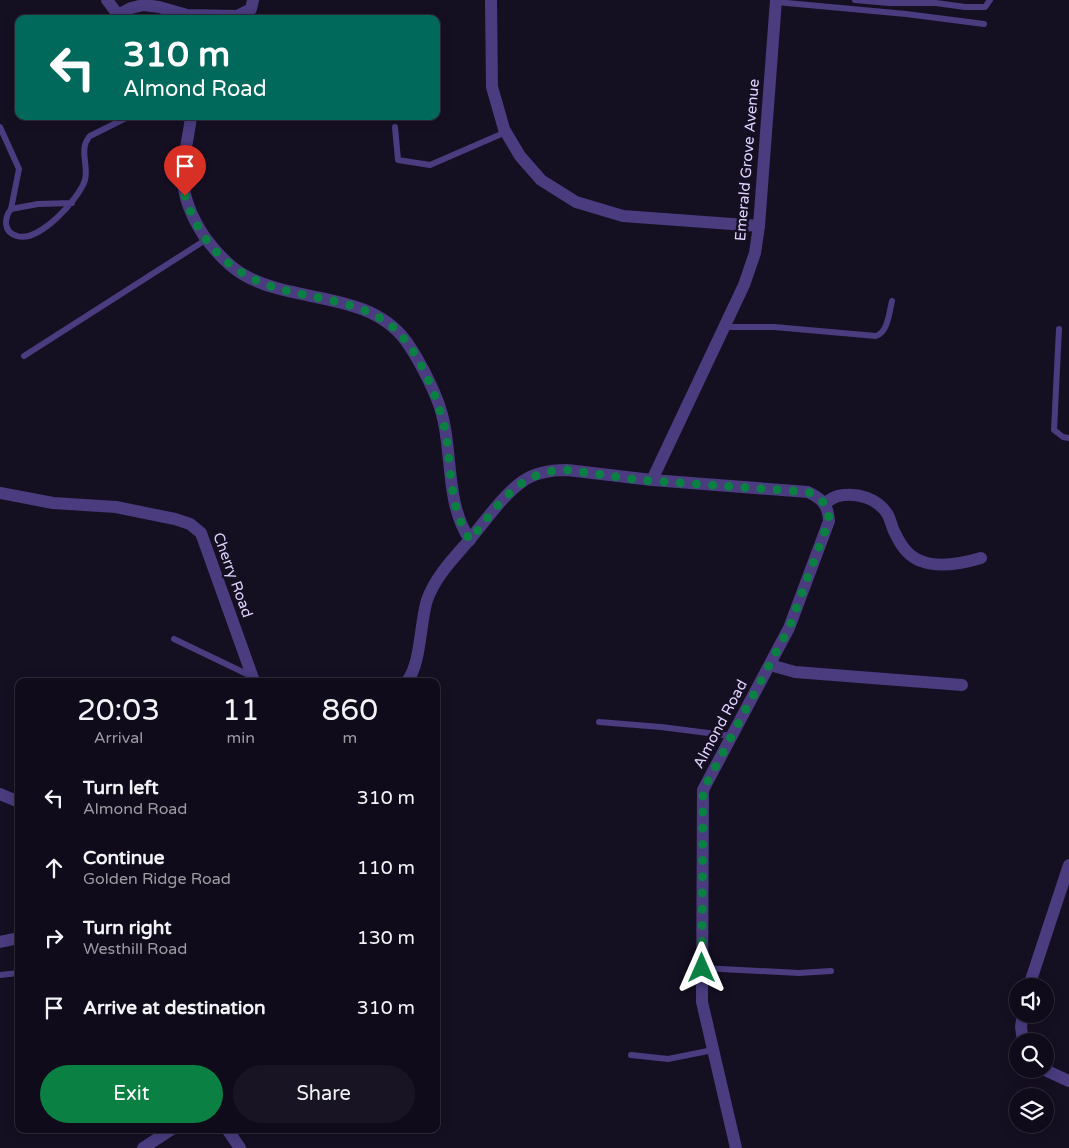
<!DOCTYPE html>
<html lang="en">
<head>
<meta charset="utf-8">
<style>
	body { margin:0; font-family:"Varela Round",sans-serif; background:#191423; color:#f1f3f6; height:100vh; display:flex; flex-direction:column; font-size:19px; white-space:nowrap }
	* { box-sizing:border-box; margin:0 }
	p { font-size:16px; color:#9c9ba2 }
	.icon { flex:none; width:28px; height:28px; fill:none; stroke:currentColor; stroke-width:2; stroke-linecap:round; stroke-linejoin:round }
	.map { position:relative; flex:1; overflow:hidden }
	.details { position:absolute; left:15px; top:678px; width:425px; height:455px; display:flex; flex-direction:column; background:#100b1a; border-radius:10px; box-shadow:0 2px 12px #0003,0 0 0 1px #302b39 }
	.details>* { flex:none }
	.top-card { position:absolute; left:15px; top:15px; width:425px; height:105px; border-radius:10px; box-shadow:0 2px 12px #0003,0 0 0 1px #302b39; background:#00695c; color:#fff; overflow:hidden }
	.controls { position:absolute; left:1009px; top:978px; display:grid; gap:10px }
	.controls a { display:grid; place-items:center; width:45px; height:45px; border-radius:50%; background:#100b1a; box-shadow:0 2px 12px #0003,0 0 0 1px #302b39; font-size:25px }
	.pin { position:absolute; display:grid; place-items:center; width:42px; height:42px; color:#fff; margin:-51px -21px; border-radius:50% 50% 50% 0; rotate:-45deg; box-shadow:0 0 5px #0007 }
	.pin .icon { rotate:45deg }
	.me { position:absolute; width:55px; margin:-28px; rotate:0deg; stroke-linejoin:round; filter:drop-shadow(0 0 4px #0008) }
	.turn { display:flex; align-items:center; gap:18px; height:105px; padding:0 25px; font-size:22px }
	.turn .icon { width:65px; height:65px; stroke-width:2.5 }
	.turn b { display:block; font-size:35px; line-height:42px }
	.eta { display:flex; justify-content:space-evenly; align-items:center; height:85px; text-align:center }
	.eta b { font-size:30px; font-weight:600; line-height:35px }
	.action { display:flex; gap:10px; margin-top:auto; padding:10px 25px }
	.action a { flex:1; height:58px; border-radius:30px; background:#0b8043; color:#fff; font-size:20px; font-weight:600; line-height:58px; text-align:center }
	.action a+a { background:#191423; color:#f1f3f6 }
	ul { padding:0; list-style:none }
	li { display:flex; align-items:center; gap:15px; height:70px; padding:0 25px }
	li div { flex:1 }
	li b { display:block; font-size:19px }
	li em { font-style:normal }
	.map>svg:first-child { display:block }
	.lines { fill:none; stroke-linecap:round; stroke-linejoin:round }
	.service { stroke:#4a3c7f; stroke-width:6 }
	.minor { stroke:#4a3c7f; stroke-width:12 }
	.tertiary { stroke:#4a3c7f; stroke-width:12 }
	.route { stroke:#0b8043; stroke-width:9; stroke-dasharray:0 16.2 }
	.labels { text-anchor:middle; stroke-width:5; stroke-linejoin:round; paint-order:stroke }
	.street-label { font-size:15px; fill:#ded2fd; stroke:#150f22 }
</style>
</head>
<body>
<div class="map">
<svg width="1069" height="1148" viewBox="0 0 1069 1148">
	<rect width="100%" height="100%" fill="#150f22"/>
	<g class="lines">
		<!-- service -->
		<g class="service">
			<polyline points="855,0 889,3 936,3 965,7 985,7 990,0"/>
			<polyline points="776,2 906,14 984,24"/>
			<polyline points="0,127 19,169 11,209"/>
			<polyline points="395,127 398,160 430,165 506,132"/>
			<path d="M 72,203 L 38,204 L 11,209 C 4,218 3,232 17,236 C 39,243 79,199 85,180 C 89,165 78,149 90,136 L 130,116"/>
			<path d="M 725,327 L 774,327 L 876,336 C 888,332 889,313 892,301"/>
			<polyline points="1059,329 1054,430 1063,437 1069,438"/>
			<polyline points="24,356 207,239"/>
			<polyline points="174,639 251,676"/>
			<polyline points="599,722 661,727 732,736"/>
			<polyline points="702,968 799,973 831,971"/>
			<polyline points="0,975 19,973"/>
			<polyline points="631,1055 668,1059 713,1050"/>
		</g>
		<!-- minor -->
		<g class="minor">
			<polyline points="491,0 492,87 504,129 520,156 541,180 576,202 623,216 759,226"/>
			<polyline points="118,15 131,8 144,5 159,7 187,15 237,16 251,9 253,0"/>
			<path d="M 652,480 L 808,492 C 822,499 828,504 829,521 L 789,628 L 703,790 L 702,1002 L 736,1148"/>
			<polyline points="0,493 53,503 116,507 175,519 190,524 201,533 254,681"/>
			<path d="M 824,504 C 828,501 833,497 838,496 C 857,492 878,498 888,515 C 891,521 892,528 895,533 C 900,544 909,557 921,561 C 938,568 964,563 981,558"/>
			<polyline points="770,665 795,672 962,685"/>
			<polyline points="0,794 19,802"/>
			<polyline points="0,942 19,938"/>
			<polyline points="1029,986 1069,865"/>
			<polyline points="1023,1014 1021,1027 1023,1041"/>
			<polyline points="1043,1069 1069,1081"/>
			<polyline points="143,1148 172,1129"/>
		</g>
		<!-- tertiary -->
		<g class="tertiary">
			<polyline points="107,0 121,19"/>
			<path d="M 191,116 C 189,137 182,158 183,180 C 184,200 193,219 204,236 C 215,251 228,266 244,275 C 294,304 368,290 406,341 C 420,361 440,399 444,423 C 452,461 447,506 470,540"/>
			<path d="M 407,681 C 421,665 420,622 427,600 C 436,575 455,557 471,538 C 487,519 503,495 523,481 C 536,472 552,470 567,470 L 652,480 L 744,285 L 755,253 L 759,226 L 776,0"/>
			<polyline points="227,1129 240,1148"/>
		</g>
	</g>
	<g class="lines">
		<!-- route -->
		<path class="route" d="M 185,196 C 201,249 239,281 292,292 C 327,300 367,304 395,329 C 420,352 443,408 447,441 C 451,474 451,511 470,540 C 498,506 518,470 567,470 L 640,480 L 808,492 C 822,499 828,504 829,520 L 789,628 L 703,790 L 702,968"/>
	</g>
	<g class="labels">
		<!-- street labels -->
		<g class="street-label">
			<text transform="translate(747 160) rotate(-85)" y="5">Emerald Grove Avenue</text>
			<text transform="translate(233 575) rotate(70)" y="5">Cherry Road</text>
			<text transform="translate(720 724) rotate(-62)" y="5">Almond Road</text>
		</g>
	</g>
</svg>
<div class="controls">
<a><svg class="icon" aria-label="sound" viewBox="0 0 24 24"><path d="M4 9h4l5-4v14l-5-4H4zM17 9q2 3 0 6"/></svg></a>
<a><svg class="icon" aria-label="search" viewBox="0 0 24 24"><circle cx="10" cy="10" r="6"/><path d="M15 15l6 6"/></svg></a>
<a><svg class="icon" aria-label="layers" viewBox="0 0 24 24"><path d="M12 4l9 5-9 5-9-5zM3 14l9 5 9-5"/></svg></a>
</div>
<div class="pin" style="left:185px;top:196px;background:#d93025"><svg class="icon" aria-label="arrive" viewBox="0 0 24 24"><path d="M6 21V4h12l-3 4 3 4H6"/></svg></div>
<svg class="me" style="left:702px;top:968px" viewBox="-20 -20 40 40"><path d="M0-17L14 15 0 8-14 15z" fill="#0b8043" stroke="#fff" stroke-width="4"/></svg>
<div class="top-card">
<div class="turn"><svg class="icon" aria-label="left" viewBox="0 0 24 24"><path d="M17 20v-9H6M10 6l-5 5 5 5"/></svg><div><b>310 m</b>Almond Road</div></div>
</div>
<section class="details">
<div class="eta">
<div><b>20:03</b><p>Arrival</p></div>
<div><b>11</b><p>min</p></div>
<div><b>860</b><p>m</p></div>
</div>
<ul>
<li><svg class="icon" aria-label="left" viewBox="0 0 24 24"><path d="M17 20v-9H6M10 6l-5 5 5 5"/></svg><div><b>Turn left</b><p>Almond Road</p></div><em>310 m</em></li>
<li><svg class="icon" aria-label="ahead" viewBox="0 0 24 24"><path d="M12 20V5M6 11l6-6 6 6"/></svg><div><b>Continue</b><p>Golden Ridge Road</p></div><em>110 m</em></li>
<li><svg class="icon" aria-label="right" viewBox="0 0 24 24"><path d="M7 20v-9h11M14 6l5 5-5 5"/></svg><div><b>Turn right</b><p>Westhill Road</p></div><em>130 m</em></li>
<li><svg class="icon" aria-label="arrive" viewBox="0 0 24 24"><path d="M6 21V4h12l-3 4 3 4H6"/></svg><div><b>Arrive at destination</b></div><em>310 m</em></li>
</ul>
<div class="action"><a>Exit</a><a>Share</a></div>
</section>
</div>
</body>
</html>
